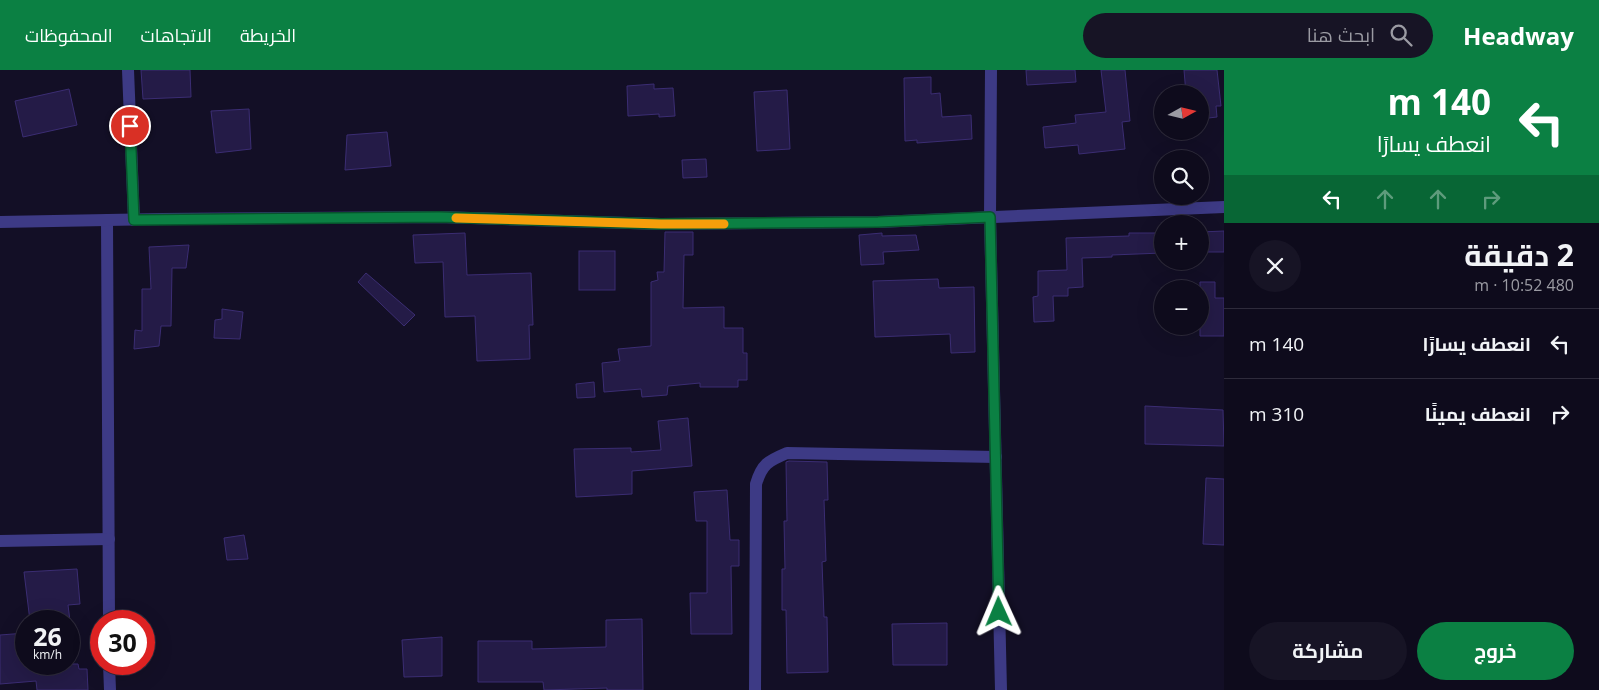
<!DOCTYPE html>
<html lang="ar">
<head>
<meta charset="utf-8">
<style>
	body { margin:0; font-family:"Open Sans",Cairo,sans-serif; background:#171425; color:#f1f3f6; direction:rtl; height:100vh; display:flex; flex-direction:column; font-size:19px; white-space:nowrap }
	* { box-sizing:border-box; margin:0 }
	p { font-size:16px; color:#9b9ba3 }
	.icon { flex:none; width:28px; height:28px; fill:none; stroke:currentColor; stroke-width:2; stroke-linecap:round; stroke-linejoin:round }
	.map { position:relative; flex:1; overflow:hidden; direction:ltr }
	.drawer { display:flex; flex-direction:column; background:#0e0b1c; width:375px }
	.drawer>* { flex:none }
	.top-card { background:#0b8043; color:#fff; overflow:hidden }
	.needle { width:32px; rotate:82deg }
	.tools { position:absolute; left:1154px; top:15px; display:grid; gap:10px }
	.tools a { display:grid; place-items:center; width:55px; height:55px; border-radius:50%; background:#0e0b1c; box-shadow:0 5px 20px #0002,0 0 0 1px #2e2b3b; font-size:25px }
	.speed { position:absolute; left:15px; top:540px; display:flex; gap:10px; font-size:25px; font-weight:700; text-align:center }
	.speed>* { display:grid; place-content:center; width:65px; height:65px; border-radius:50%; background:#0e0b1c; box-shadow:0 5px 20px #0002,0 0 0 1px #2e2b3b; line-height:1 }
	.speed small { font-size:12px; font-weight:400 }
	.speed .limit { border:8px solid #d22; background:#fff; color:#111 }
	.pin { position:absolute; display:grid; place-items:center; width:42px; height:42px; color:#fff; margin:-21px; border:2px solid #fff; border-radius:50%; box-shadow:0 1px 5px #0007 }
	.me { position:absolute; width:55px; margin:-28px; rotate:359deg; stroke-linejoin:round; filter:drop-shadow(0 0 4px #0008) }
	.turn { display:flex; align-items:center; gap:18px; height:105px; padding:0 25px; font-size:22px }
	.turn .icon { width:65px; height:65px; stroke-width:2.5 }
	.turn b { display:block; font-size:35px; line-height:42px }
	.lanes { display:flex; align-items:center; height:48px; padding:0 25px; background:#0003; justify-content:center; gap:25px; direction:ltr }
	.lanes .off { opacity:.35 }
	.round { display:grid; place-items:center; flex:none; width:52px; height:52px; border-radius:26px; background:#171425 }
	.summary { display:flex; align-items:center; justify-content:space-between; height:85px; padding:0 25px }
	h1 { font-size:30px; font-weight:700; line-height:38px }
	.cta { display:flex; gap:10px; margin-top:auto; padding:10px 25px }
	.cta a { flex:1; height:58px; border-radius:30px; background:#0b8043; color:#fff; font-size:20px; font-weight:700; line-height:58px; text-align:center }
	.cta a+a { background:#171425; color:#f1f3f6 }
	ul { padding:0; list-style:none }
	li { display:flex; align-items:center; gap:15px; height:70px; padding:0 25px; border-top:1px solid #2e2b3b }
	li div { flex:1 }
	li b { display:block; font-size:19px }
	li em { font-style:normal }
	header { display:flex; align-items:center; gap:30px; box-sizing:border-box; height:70px; padding:0 25px; background:#0b8043; color:#fff }
	header strong { font-size:24px }
	nav { display:flex; gap:28px; margin-inline-start:auto; font-size:18px }
	.search { width:350px; height:45px; background:#171425; display:flex; align-items:center; gap:12px; box-sizing:border-box; padding:0 18px; border-radius:28px; color:#9b9ba3; font-size:19px }
	main { display:flex; flex:1; min-height:0 }
	.map>svg:first-child { display:block }
	.building { fill:#241b47; stroke:#3b2d73 }
	.lines { fill:none; stroke-linecap:round; stroke-linejoin:round }
	.minor { stroke:#3d3a85; stroke-width:12 }
	.route-casing { stroke:#07532c; stroke-width:12 }
	.route { stroke:#0b8043; stroke-width:9 }
	.slow { stroke:#f59e0b; stroke-width:9 }
</style>
</head>
<body>
<header>
<strong>Headway</strong>
<div class="search"><svg class="icon" aria-label="search" viewBox="0 0 24 24"><circle cx="10" cy="10" r="6"/><path d="M15 15l6 6"/></svg>ابحث هنا</div>
<nav><a>الخريطة</a><a>الاتجاهات</a><a>المحفوظات</a></nav>
</header>
<main>
<section class="drawer">
<div class="top-card">
<div class="turn"><svg class="icon" aria-label="left" viewBox="0 0 24 24"><path d="M17 20v-9H6M10 6l-5 5 5 5"/></svg><div><b>140 m</b>انعطف يسارًا</div></div>
<div class="lanes"><svg class="icon" aria-label="left" viewBox="0 0 24 24"><path d="M17 20v-9H6M10 6l-5 5 5 5"/></svg><svg class="icon off" aria-label="ahead" viewBox="0 0 24 24"><path d="M12 20V5M6 11l6-6 6 6"/></svg><svg class="icon off" aria-label="ahead" viewBox="0 0 24 24"><path d="M12 20V5M6 11l6-6 6 6"/></svg><svg class="icon off" aria-label="right" viewBox="0 0 24 24"><path d="M7 20v-9h11M14 6l5 5-5 5"/></svg></div>
</div>
<div class="summary"><div><h1>2 دقيقة</h1><p>480 m · 10:52</p></div><a class="round"><svg class="icon" aria-label="close" viewBox="0 0 24 24"><path d="M6 6l12 12M18 6L6 18"/></svg></a></div>
<ul>
<li><svg class="icon" aria-label="left" viewBox="0 0 24 24"><path d="M17 20v-9H6M10 6l-5 5 5 5"/></svg><div><b>انعطف يسارًا</b></div><em>140 m</em></li>
<li><svg class="icon" aria-label="right" viewBox="0 0 24 24"><path d="M7 20v-9h11M14 6l5 5-5 5"/></svg><div><b>انعطف يمينًا</b></div><em>310 m</em></li>
</ul>
<div class="cta"><a>خروج</a><a>مشاركة</a></div>
</section>
<div class="map">
<svg width="1224" height="620" viewBox="0 0 1224 620">
	<rect width="100%" height="100%" fill="#130f26"/>
	<!-- building -->
	<g class="building">
		<polygon points="141,0 190,0 191,27 143,29"/>
		<polygon points="1026,0 1075,0 1076,12 1027,15"/>
		<polygon points="1101,0 1125,0 1130,51 1122,52 1125,79 1079,84 1078,75 1045,78 1043,57 1076,53 1075,45 1106,42"/>
		<polygon points="1184,0 1217,0 1221,36 1216,36 1217,47 1200,49 1200,24 1186,24"/>
		<polygon points="931,7 931,24 940,23 942,47 971,45 972,69 917,73 917,70 905,71 904,8"/>
		<polygon points="654,14 654,19 673,18 675,46 659,47 659,44 628,46 627,16"/>
		<polygon points="69,19 77,55 23,67 15,31"/>
		<polygon points="787,20 790,79 757,81 754,22"/>
		<polygon points="249,39 251,79 216,83 211,41"/>
		<polygon points="387,62 391,96 345,100 347,65"/>
		<polygon points="706,89 707,107 683,108 682,90"/>
		<polygon points="1224,161 1224,182 1200,182 1200,162"/>
		<polygon points="665,162 693,162 693,185 684,185 683,238 724,237 724,258 743,258 743,283 747,283 747,310 738,310 738,317 700,317 700,313 668,316 667,325 642,327 641,319 604,322 602,293 620,291 618,279 651,276 651,212 658,210 657,202 664,202"/>
		<polygon points="465,163 467,205 531,203 533,255 529,255 530,289 477,291 475,246 445,247 443,192 415,193 413,165"/>
		<polygon points="882,163 882,166 916,165 919,180 883,182 884,194 861,195 859,165"/>
		<polygon points="1129,163 1162,163 1162,183 1112,185 1112,187 1082,188 1083,217 1068,218 1068,226 1053,226 1054,251 1034,252 1033,227 1038,226 1038,201 1067,200 1066,168 1129,166"/>
		<polygon points="189,175 186,198 172,198 171,256 161,256 159,276 134,279 135,260 142,261 142,219 151,219 149,177"/>
		<rect x="579" y="181" width="36" height="39"/>
		<polygon points="366,203 415,245 404,256 358,212"/>
		<polygon points="938,209 939,218 974,217 975,282 951,283 950,264 875,267 873,211"/>
		<polygon points="1200,212 1215,212 1215,228 1224,228 1224,266 1200,266"/>
		<polygon points="222,239 243,242 240,269 214,268 215,250 222,249"/>
		<polygon points="594,312 595,327 577,328 576,314"/>
		<polygon points="1145,336 1223,340 1224,376 1145,374"/>
		<polygon points="688,348 692,396 632,401 632,424 576,427 574,379 631,378 631,382 661,380 658,351"/>
		<polygon points="789,391 827,392 828,430 824,430 826,491 822,492 824,547 827,547 828,602 787,603 786,540 782,540 782,499 785,499 784,451 787,451 786,392"/>
		<polygon points="1206,408 1224,409 1224,475 1203,474"/>
		<polygon points="727,420 730,470 739,470 739,496 731,496 732,564 691,564 690,523 707,523 707,451 696,451 694,422"/>
		<polygon points="244,465 248,489 227,490 224,468"/>
		<polygon points="77,499 80,534 68,535 70,551 30,551 24,502"/>
		<polygon points="642,549 643,620 607,620 607,618 544,620 543,612 478,612 478,571 532,571 532,579 606,577 606,550"/>
		<polygon points="947,553 947,595 893,595 892,554"/>
		<polygon points="26,563 26,594 78,594 79,599 87,599 88,620 37,620 36,611 0,614 0,565"/>
		<polygon points="442,567 442,606 404,607 402,570"/>
	</g>
	<g class="lines">
		<!-- minor -->
		<g class="minor">
			<polyline points="128,0 134,150"/>
			<polyline points="991,0 990,147 1001,620"/>
			<polyline points="107,150 109,551"/>
			<polyline points="0,152 161,149 439,147 661,154 878,152 1224,137"/>
			<polyline points="0,471 109,469"/>
			<polyline points="109,594 110,620"/>
			<path d="M 755,620 L 756,414 C 762,394 768,391 787,383 L 996,387"/>
		</g>
	</g>
	<g class="lines">
		<defs>
			<polyline id="route" points="130,56 134,150 439,147 661,154 878,152 990,147 999,542"/>
		</defs>
		<!-- route casing -->
		<use href="#route" class="route-casing"/>
		<!-- route -->
		<use href="#route" class="route"/>
		<!-- slow -->
		<polyline class="slow" points="456,148 661,154 724,154"/>
	</g>
</svg>
<div class="tools">
<a><svg class="needle" viewBox="-14 -14 28 28"><path d="M0-13l5 13h-10z" fill="#e53935"/><path d="M0 13l5-13h-10z" fill="#9b9ba3"/></svg></a>
<a><svg class="icon" aria-label="search" viewBox="0 0 24 24"><circle cx="10" cy="10" r="6"/><path d="M15 15l6 6"/></svg></a>
<a>+</a>
<a>−</a>
</div>
<div class="speed"><div>26<small>km/h</small></div><div class="limit">30</div></div>
<div class="pin" style="left:130px;top:56px;background:#d93025"><svg class="icon" aria-label="arrive" viewBox="0 0 24 24"><path d="M6 21V4h12l-3 4 3 4H6"/></svg></div>
<svg class="me" style="left:999px;top:542px" viewBox="-20 -20 40 40"><path d="M0-17L14 15 0 8-14 15z" fill="#0b8043" stroke="#fff" stroke-width="4"/></svg>
</div>
</main>
</body>
</html>
